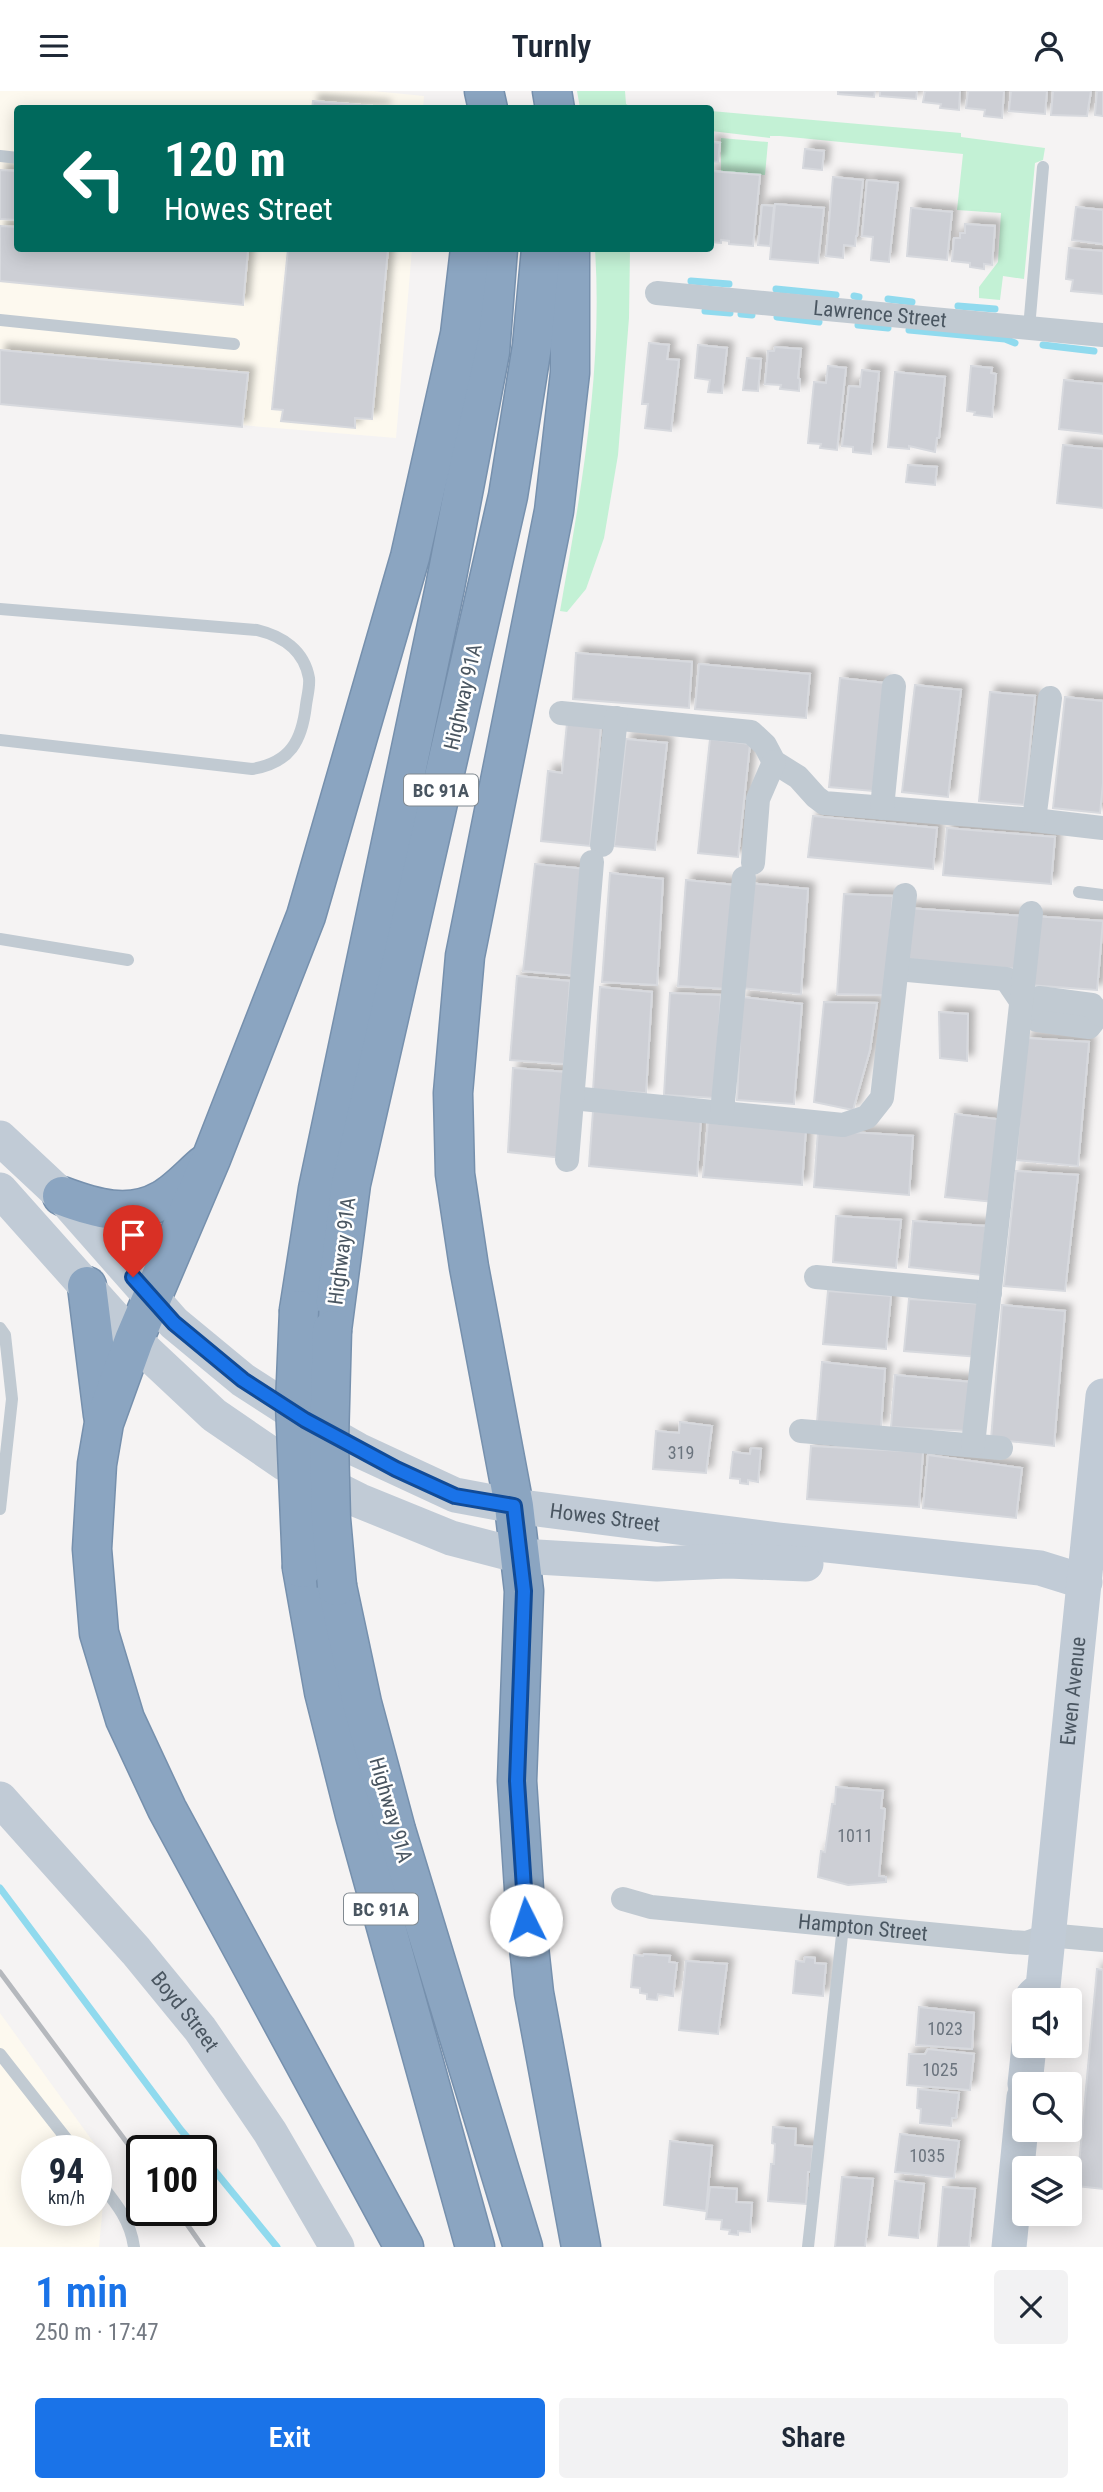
<!DOCTYPE html>
<html lang="en">
<head>
<meta charset="utf-8">
<style>
	body { margin:0; font-family:"Roboto Condensed",sans-serif; background:#f2f2f3; color:#1f2937; height:100vh; display:flex; flex-direction:column; font-size:26px; white-space:nowrap }
	* { box-sizing:border-box; margin:0 }
	p { font-size:23px; color:#747a83 }
	.icon { flex:none; width:38px; height:38px; fill:none; stroke:currentColor; stroke-width:2; stroke-linecap:round; stroke-linejoin:round }
	.map { position:relative; height:2156px; overflow:hidden }
	.details { display:flex; flex-direction:column; background:#fff; flex:1 }
	.details>* { flex:none }
	.hud { position:absolute; left:14px; top:14px; width:700px; height:147px; border-radius:7px; box-shadow:0 4px 18px #0003; background:#00695c; color:#fff; overflow:hidden }
	.tools { position:absolute; left:1012px; top:1897px; display:grid; gap:14px }
	.tools a { display:grid; place-items:center; width:70px; height:70px; border-radius:7px; background:#fff; box-shadow:0 4px 18px #0003; font-size:35px }
	.speed { position:absolute; left:21px; top:2044px; display:flex; gap:14px; font-size:35px; font-weight:700; text-align:center }
	.speed>* { display:grid; place-content:center; width:91px; height:91px; border-radius:50%; background:#fff; box-shadow:0 4px 18px #0003; line-height:1 }
	.speed small { font-size:18px; font-weight:400 }
	.speed .limit { border:4px solid #111; border-radius:10px; background:#fff; color:#111 }
	.pin { position:absolute; display:grid; place-items:center; width:60px; height:60px; color:#fff; margin:-72px -30px; border-radius:50% 50% 50% 0; rotate:-45deg; box-shadow:0 0 7px #0007 }
	.pin .icon { rotate:45deg }
	.me { position:absolute; width:77px; margin:-38px; rotate:356deg; stroke-linejoin:round; filter:drop-shadow(0 0 5px #0008) }
	.turn { display:flex; align-items:center; gap:24px; height:147px; padding:0 35px; font-size:32px }
	.turn .icon { width:91px; height:91px; stroke-width:2.5 }
	.turn b { display:block; font-size:49px; line-height:60px }
	.round { display:grid; place-items:center; flex:none; width:74px; height:74px; border-radius:7px; background:#f2f2f3 }
	.summary { display:flex; align-items:center; justify-content:space-between; height:119px; padding:0 35px }
	h1 { font-size:42px; font-weight:600; line-height:52px; color:#1a73e8 }
	.action { display:flex; gap:14px; margin-top:auto; padding:14px 35px }
	.action a { flex:1; height:80px; border-radius:7px; background:#1a73e8; color:#fff; font-size:28px; font-weight:600; line-height:80px; text-align:center }
	.action a+a { background:#f2f2f3; color:#1f2937 }
	header { display:flex; justify-content:space-between; align-items:center; height:91px; padding:0 35px; background:#fff; font-size:32px; font-weight:600 }
	.map>svg:first-child { display:block }
	.commercial { fill:#fdf9ef; fill-rule:evenodd }
	.green { fill:#c3f1d5 }
	.lines { fill:none; stroke-linecap:round; stroke-linejoin:round }
	.stream { stroke:#90daee; stroke-width:7 }
	.building { fill:#cdcfd5; stroke:#d7d9de; stroke-width:2; filter:url(#shadow) }
	.highway-casing { stroke:#7690ad; stroke-width:41 }
	.lane { stroke:#c1cad2; stroke-width:12 }
	.street { stroke:#c1cad2; stroke-width:24 }
	.secondary { stroke:#c1cbd6; stroke-width:35 }
	.highway { stroke:#8ba5c1; stroke-width:38 }
	.rail { stroke:#b5b8bd; stroke-width:5 }
	.highway-bridge-casing { stroke:#7690ad; stroke-width:41; stroke-linecap:butt }
	.highway-bridge { stroke:#8ba5c1; stroke-width:38 }
	.route-casing { stroke:#114b97; stroke-width:18 }
	.route { stroke:#1a73e8; stroke-width:12 }
	.labels { text-anchor:middle; stroke-width:5; stroke-linejoin:round; paint-order:stroke }
	.number-label { font-size:18px; fill:#6b747e }
	.shield { fill:#fff; stroke:#808990; stroke-width:2 }
	.shield-label { font-size:19px; font-weight:bold; fill:#4a5661 }
	.street-label { font-size:21px; fill:#4a5661; stroke:#fff }
</style>
</head>
<body>
<header><svg class="icon" aria-label="menu" viewBox="0 0 24 24"><path d="M4 6h16M4 12h16M4 18h16"/></svg>Turnly<svg class="icon" aria-label="person" viewBox="0 0 24 24"><circle cx="12" cy="8" r="4"/><path d="M4 21q1-7 8-7t8 7"/></svg></header>
<div class="map">
<svg width="1103" height="2156" viewBox="0 0 1103 2156">
	<defs>
		<filter id="shadow"><feDropShadow dx="6" dy="-6" stdDeviation="3.5" flood-color="#0004"/></filter>
	</defs>
	<rect width="100%" height="100%" fill="#f5f3f3"/>
	<!-- commercial -->
	<g class="commercial">
		<polygon points="0,0 373,0 424,5 423,18 18,18 18,158 412,158 396,347 0,314"/>
		<path d="M 0,1922 L 107,2070 L 99,2156 L 0,2156 ZM 37,2060 L 96,2060 L 96,2119 L 37,2119 Z"/>
	</g>
	<!-- green -->
	<g class="green">
		<polygon points="577,0 625,0 626,13 632,17 580,17"/>
		<polygon points="711,20 961,42 961,46 1045,57 1043,69 1035,72 1024,188 1003,185 1000,209 979,207 979,196 998,171 1001,122 957,119 963,63 780,45 770,45 770,47 711,40"/>
		<polygon points="721,47 768,51 765,84 721,81"/>
		<path d="M 595,158 L 630,158 L 629,227 L 618,364 L 604,447 L 586,498 L 567,521 L 560,520 C 581,400 603,280 595,158 Z"/>
	</g>
	<g class="lines">
		<!-- stream -->
		<g class="stream">
			<polyline points="691,190 729,193"/>
			<polyline points="776,198 836,204"/>
			<polyline points="854,205 859,206"/>
			<polyline points="888,208 912,211"/>
			<polyline points="958,215 995,218"/>
			<polyline points="705,220 730,222"/>
			<polyline points="741,223 752,224"/>
			<polyline points="777,226 819,231"/>
			<polyline points="858,234 888,237"/>
			<polyline points="909,239 1005,248 1015,252"/>
			<polyline points="1043,254 1094,260"/>
			<polyline points="0,1797 181,2039 199,2060"/>
			<polyline points="201,2063 277,2156"/>
		</g>
	</g>
	<!-- building -->
	<g class="building">
		<polygon points="838,0 875,0 874,6 838,3"/>
		<polygon points="880,0 917,0 916,8 880,5"/>
		<polygon points="925,0 960,0 959,19 940,17 941,13 923,11"/>
		<polygon points="968,0 1004,0 1002,27 984,25 985,19 966,17"/>
		<polygon points="1011,0 1047,0 1045,23 1009,20"/>
		<polygon points="1053,0 1091,0 1087,25 1051,24"/>
		<polygon points="1097,0 1103,0 1103,25 1095,24"/>
		<polygon points="313,10 384,16 384,18 312,18"/>
		<polygon points="710,51 720,52 718,71 710,70"/>
		<polygon points="805,58 824,60 822,79 803,77"/>
		<polygon points="0,79 18,80 18,129 0,128"/>
		<polygon points="710,80 760,84 753,155 729,153 729,150 721,149 721,152 710,151"/>
		<polygon points="833,86 863,89 857,145 856,145 855,155 844,154 843,167 826,165"/>
		<polygon points="867,89 898,92 889,171 871,169 873,146 862,145"/>
		<polygon points="775,113 824,117 818,172 770,168"/>
		<polygon points="762,114 774,115 770,155 758,154"/>
		<polygon points="1076,116 1103,119 1103,153 1072,149"/>
		<polygon points="911,117 952,121 947,169 907,165"/>
		<polygon points="965,133 995,135 992,174 984,173 984,178 970,176 970,172 952,170 954,147 960,147 960,142 965,142"/>
		<polygon points="0,135 18,136 18,158 248,159 243,214 0,190"/>
		<polygon points="1069,157 1103,160 1103,203 1071,200 1073,189 1066,188"/>
		<polygon points="288,158 388,158 372,328 355,327 355,337 281,330 283,319 272,318"/>
		<polygon points="649,252 669,254 667,268 679,269 671,340 645,337 648,313 642,313"/>
		<polygon points="698,254 727,257 722,302 708,301 710,289 695,287"/>
		<polygon points="775,256 801,258 798,287 800,288 799,300 780,298 781,294 765,293 768,260 774,260"/>
		<polygon points="0,259 248,282 242,336 0,313"/>
		<polygon points="747,267 761,268 758,300 743,299"/>
		<polygon points="828,275 846,277 837,359 820,357 821,353 808,352 814,291 826,292"/>
		<polygon points="971,275 992,277 991,282 996,283 992,326 974,324 975,321 967,320"/>
		<polygon points="862,279 879,281 871,363 853,361 853,356 842,355 849,295 860,296"/>
		<polygon points="895,281 945,286 939,347 937,347 935,361 909,355 909,358 888,356"/>
		<polygon points="1064,289 1103,293 1103,343 1059,338"/>
		<polygon points="1063,354 1103,358 1103,417 1057,412"/>
		<polygon points="908,374 937,376 935,394 906,391"/>
		<polygon points="576,562 692,571 689,617 573,608"/>
		<polygon points="699,573 810,583 806,627 695,618"/>
		<polygon points="840,587 885,592 873,700 829,696"/>
		<polygon points="915,594 961,599 948,706 902,701"/>
		<polygon points="990,601 1035,605 1024,714 979,710"/>
		<polygon points="1065,606 1103,610 1103,692 1100,722 1053,717"/>
		<polygon points="567,632 601,635 590,755 541,750 548,680 562,682"/>
		<polygon points="626,648 667,652 655,759 614,755"/>
		<polygon points="710,648 750,653 738,766 698,762"/>
		<polygon points="813,725 937,737 933,778 808,766"/>
		<polygon points="947,737 1055,746 1051,793 943,784"/>
		<polygon points="535,773 586,778 578,885 523,880"/>
		<polygon points="610,782 663,788 657,894 602,891"/>
		<polygon points="686,789 735,794 728,898 678,895"/>
		<polygon points="749,792 808,798 801,903 741,897"/>
		<polygon points="844,803 893,805 885,904 837,903"/>
		<polygon points="907,817 1024,825 1019,878 905,870"/>
		<polygon points="1033,825 1103,830 1097,899 1028,894"/>
		<polygon points="517,885 570,890 564,973 510,969"/>
		<polygon points="600,896 652,901 646,1002 593,999"/>
		<polygon points="670,902 721,904 715,1007 664,1004"/>
		<polygon points="742,906 802,913 794,1013 737,1009"/>
		<polygon points="824,911 877,912 870,959 853,1019 814,1011"/>
		<polygon points="939,921 968,923 967,970 940,967"/>
		<polygon points="1026,947 1089,951 1078,1075 1016,1069"/>
		<polygon points="513,977 567,981 562,1067 508,1061"/>
		<polygon points="593,1020 701,1027 697,1085 589,1075"/>
		<polygon points="955,1023 1005,1029 994,1111 945,1106"/>
		<polygon points="708,1030 806,1037 802,1094 703,1086"/>
		<polygon points="818,1039 913,1045 909,1104 814,1096"/>
		<polygon points="1016,1080 1078,1084 1065,1200 1004,1195"/>
		<polygon points="836,1125 901,1129 896,1177 833,1171"/>
		<polygon points="913,1130 986,1135 981,1184 909,1176"/>
		<polygon points="828,1200 891,1205 886,1258 823,1253"/>
		<polygon points="909,1208 984,1213 979,1266 904,1260"/>
		<polygon points="1002,1214 1065,1220 1054,1355 991,1348"/>
		<polygon points="822,1271 885,1278 881,1336 817,1331"/>
		<polygon points="895,1284 972,1291 968,1340 891,1336"/>
		<polygon points="680,1331 712,1335 706,1382 653,1378 656,1340 679,1342"/>
		<polygon points="811,1355 923,1361 919,1416 807,1408"/>
		<polygon points="751,1357 761,1358 758,1391 748,1389 748,1393 740,1392 740,1388 730,1387 733,1361 750,1363"/>
		<polygon points="928,1364 1022,1377 1016,1427 923,1417"/>
		<polygon points="836,1696 883,1700 881,1717 885,1718 879,1785 886,1786 886,1791 848,1794 818,1786 821,1760 825,1761 832,1713 835,1713"/>
		<polygon points="644,1863 670,1865 669,1871 677,1872 673,1905 658,1903 657,1909 647,1908 647,1903 640,1902 640,1897 631,1896 634,1864 643,1865"/>
		<polygon points="805,1866 815,1867 815,1872 826,1873 823,1905 793,1902 796,1870 804,1871"/>
		<polygon points="686,1870 727,1873 718,1943 679,1939"/>
		<polygon points="1097,1878 1103,1879 1103,2098 1077,2095"/>
		<polygon points="919,1916 974,1922 972,1958 916,1954"/>
		<polygon points="928,1958 974,1963 970,1999 907,1994 909,1963 925,1963"/>
		<polygon points="918,1998 959,2002 956,2027 952,2027 951,2035 920,2032 921,2018 917,2017"/>
		<polygon points="773,2036 796,2038 795,2054 813,2056 811,2081 808,2081 806,2113 768,2110 771,2073 774,2073 775,2053 772,2052"/>
		<polygon points="900,2043 959,2050 954,2087 895,2081"/>
		<polygon points="670,2050 712,2055 706,2120 664,2114"/>
		<polygon points="842,2086 873,2088 865,2156 835,2156"/>
		<polygon points="895,2090 924,2093 918,2147 889,2144"/>
		<polygon points="710,2096 737,2098 736,2111 752,2112 750,2141 738,2140 738,2144 729,2143 730,2139 721,2138 722,2129 706,2128"/>
		<polygon points="943,2096 975,2098 969,2156 938,2156"/>
	</g>
	<g class="lines">
		<defs>
			<g id="highway">
				<polyline points="484,0 488,18"/>
				<polyline points="552,0 555,18"/>
				<polyline points="570,158 570,282 554,420 465,865 453,1002 455,1083 469,1176 514,1415 524,1500 517,1690 526,1829 534,1902 581,2156"/>
				<path d="M 62,1105 C 94,1117 129,1128 162,1109 C 177,1101 191,1085 204,1074"/>
				<polyline points="87,1195 103,1324"/>
				<polyline points="299,1219 318,1098 445,496 490,261 498,158"/>
				<polyline points="332,1239 351,1093 508,405 532,255 541,158"/>
				<polyline points="302,1477 324,1601 355,1724 475,2156"/>
				<polyline points="337,1495 362,1612 396,1739 523,2156"/>
				<polyline points="404,2156 167,1718 125,1628 99,1542 92,1458 97,1373 104,1332 134,1249 211,1068 306,825 410,466 460,243 470,158"/>
			</g>
		</defs>
		<!-- highway casing -->
		<use href="#highway" class="highway-casing"/>
		<!-- lane -->
		<g class="lane">
			<polyline points="0,65 18,67"/>
			<polyline points="0,229 234,253"/>
			<polyline points="1029,237 1043,76"/>
			<path d="M 0,518 L 257,539 C 282,545 304,559 309,587 C 310,596 307,606 306,614 C 302,650 290,672 252,678 L 0,649"/>
			<polyline points="1079,801 1103,804"/>
			<polyline points="0,848 128,869"/>
			<polyline points="0,1237 5,1244 12,1308 0,1418"/>
			<polyline points="0,1963 76,2060"/>
			<path d="M 96,2087 C 114,2110 130,2127 134,2156"/>
			<polyline points="808,2156 843,1835"/>
		</g>
		<!-- street -->
		<g class="street">
			<path id="s1" d="M 657,202 L 1103,244"/>
			<polyline points="561,622 751,641 765,654 774,671 798,686 816,706 824,712 1034,729 1103,737"/>
			<polyline points="882,717 894,595"/>
			<polyline points="1034,729 1050,607"/>
			<polyline points="602,754 616,627"/>
			<polyline points="753,772 758,708 774,671"/>
			<polyline points="897,878 1006,888 1023,913 1037,929 1089,936 1099,923"/>
			<polyline points="1027,919 1039,907 1092,914 1099,923 1103,924"/>
			<polyline points="572,1007 843,1034 867,1026 882,1007 905,804"/>
			<polyline points="722,1022 744,787"/>
			<polyline points="567,1069 592,771"/>
			<polyline points="816,1186 990,1202"/>
			<polyline points="801,1340 1001,1357"/>
			<polyline points="973,1354 1031,822"/>
			<path id="s2" d="M 623,1808 L 651,1816 L 1011,1851 L 1027,1852 L 1048,1844 L 1103,1849"/>
		</g>
		<!-- secondary -->
		<g class="secondary">
			<path id="s3" d="M 0,1047 L 62,1105 L 174,1232 L 243,1289 L 305,1329 L 358,1359 L 455,1404 L 514,1415 L 779,1449 L 1040,1477 L 1085,1491"/>
			<polyline points="0,1099 134,1249 214,1324 284,1372 360,1410 451,1447 520,1465 657,1473 728,1470 806,1473"/>
			<path id="s4" d="M 0,1708 L 136,1860 L 200,1938 L 270,2041 L 337,2156"/>
			<path id="s5" d="M 1033,1909 L 1033,1905 L 1043,1896 L 1103,1305"/>
			<polyline points="1025,1993 1029,1955"/>
			<polyline points="1009,2156 1024,2006"/>
		</g>
		<!-- highway -->
		<use href="#highway" class="highway"/>
		<!-- rail -->
		<g class="rail">
			<polyline points="0,1881 142,2072"/>
			<polyline points="177,2119 203,2156"/>
		</g>
		<defs>
			<g id="highway-bridge">
				<polyline points="299,1219 295,1313 302,1477"/>
				<polyline points="332,1239 329,1350 331,1428 337,1495"/>
			</g>
		</defs>
		<!-- highway-bridge casing -->
		<use href="#highway-bridge" class="highway-bridge-casing"/>
		<!-- highway-bridge -->
		<use href="#highway-bridge" class="highway-bridge"/>
	</g>
	<g class="lines">
		<defs>
			<polyline id="route" points="133,1186 174,1232 243,1289 305,1329 396,1378 455,1405 514,1415 524,1500 517,1690 526,1829"/>
		</defs>
		<!-- route casing -->
		<use href="#route" class="route-casing"/>
		<!-- route -->
		<use href="#route" class="route"/>
	</g>
	<g class="labels">
		<!-- number labels -->
		<g class="number-label">
			<text x="681" y="1368">319</text>
			<text x="855" y="1751">1011</text>
			<text x="945" y="1944">1023</text>
			<text x="940" y="1985">1025</text>
			<text x="927" y="2071">1035</text>
		</g>
		<!-- shield labels -->
		<g class="shield">
			<rect x="404" y="683.5" width="74" height="31" rx="5"/>
			<rect x="344" y="1802.5" width="74" height="31" rx="5"/>
		</g>
		<g class="shield-label">
			<text x="441" y="706">BC 91A</text>
			<text x="381" y="1825">BC 91A</text>
		</g>
		<!-- street labels -->
		<g class="street-label">
			<text dy="7" stroke="none"><textPath href="#s1" startOffset="224">Lawrence Street</textPath></text>
			<text transform="translate(463 606) rotate(-77)" y="7">Highway 91A</text>
			<text transform="translate(342 1160) rotate(-83)" y="7">Highway 91A</text>
			<text dy="7" stroke="none"><textPath href="#s3" startOffset="737">Howes Street</textPath></text>
			<text dy="7" stroke="none"><textPath href="#s5" startOffset="315">Ewen Avenue</textPath></text>
			<text transform="translate(391 1719) rotate(74)" y="7">Highway 91A</text>
			<text dy="7" stroke="none"><textPath href="#s2" startOffset="242">Hampton Street</textPath></text>
			<text dy="7" stroke="none"><textPath href="#s4" startOffset="282">Boyd Street</textPath></text>
		</g>
	</g>
</svg>
<div class="tools">
<a><svg class="icon" aria-label="sound" viewBox="0 0 24 24"><path d="M4 9h4l5-4v14l-5-4H4zM17 9q2 3 0 6"/></svg></a>
<a><svg class="icon" aria-label="search" viewBox="0 0 24 24"><circle cx="10" cy="10" r="6"/><path d="M15 15l6 6"/></svg></a>
<a><svg class="icon" aria-label="layers" viewBox="0 0 24 24"><path d="M12 4l9 5-9 5-9-5zM3 14l9 5 9-5"/></svg></a>
</div>
<div class="speed"><div>94<small>km/h</small></div><div class="limit">100</div></div>
<div class="pin" style="left:133px;top:1186px;background:#d93025"><svg class="icon" aria-label="arrive" viewBox="0 0 24 24"><path d="M6 21V4h12l-3 4 3 4H6"/></svg></div>
<svg class="me" style="left:526px;top:1829px" viewBox="-20 -20 40 40"><circle r="19" fill="#fff"/><path d="M0-13L10 11 0 6-10 11z" fill="#1a73e8"/></svg>
<div class="hud">
<div class="turn"><svg class="icon" aria-label="left" viewBox="0 0 24 24"><path d="M17 20v-9H6M10 6l-5 5 5 5"/></svg><div><b>120 m</b>Howes Street</div></div>
</div>
</div>
<section class="details">
<div class="summary"><div><h1>1 min</h1><p>250 m · 17:47</p></div><a class="round"><svg class="icon" aria-label="close" viewBox="0 0 24 24"><path d="M6 6l12 12M18 6L6 18"/></svg></a></div>
<div class="action"><a>Exit</a><a>Share</a></div>
</section>
</body>
</html>
